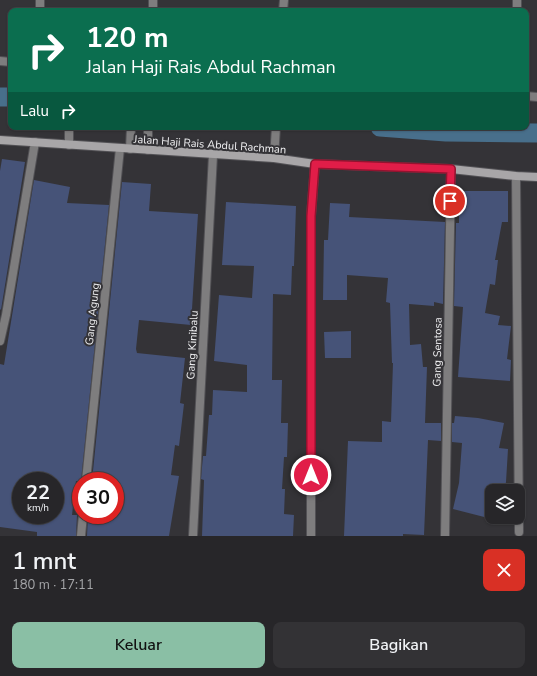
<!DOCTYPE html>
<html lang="id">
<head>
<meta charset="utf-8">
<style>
	body { margin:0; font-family:"Nunito Sans",sans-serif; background:#333235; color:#f1f3f6; height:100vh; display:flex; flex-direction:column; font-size:15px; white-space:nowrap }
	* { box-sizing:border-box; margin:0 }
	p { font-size:13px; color:#a4a5a8 }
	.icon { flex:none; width:22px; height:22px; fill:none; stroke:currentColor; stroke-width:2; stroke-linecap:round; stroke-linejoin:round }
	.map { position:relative; height:536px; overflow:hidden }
	.details { display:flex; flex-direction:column; background:#272629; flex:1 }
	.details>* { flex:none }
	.guide { position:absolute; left:8px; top:8px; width:521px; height:122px; border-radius:8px; box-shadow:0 1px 3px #0004,0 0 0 1px #434346; background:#0b6e4f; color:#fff; overflow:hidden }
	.controls { position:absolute; left:485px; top:484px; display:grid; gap:8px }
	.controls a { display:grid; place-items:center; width:40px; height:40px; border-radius:8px; background:#272629; box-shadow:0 1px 3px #0004,0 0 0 1px #434346; font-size:20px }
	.speed { position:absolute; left:12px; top:472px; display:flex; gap:8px; font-size:20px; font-weight:700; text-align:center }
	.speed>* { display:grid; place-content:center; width:52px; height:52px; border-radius:50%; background:#272629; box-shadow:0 1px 3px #0004,0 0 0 1px #434346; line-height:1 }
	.speed small { font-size:10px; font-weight:400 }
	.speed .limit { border:6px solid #d22; background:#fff; color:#111 }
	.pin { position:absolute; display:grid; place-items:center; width:34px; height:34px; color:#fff; margin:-17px; border:2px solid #fff; border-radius:50%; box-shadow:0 1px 4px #0007 }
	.me { position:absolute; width:44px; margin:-22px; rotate:0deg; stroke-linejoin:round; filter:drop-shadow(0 0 3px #0008) }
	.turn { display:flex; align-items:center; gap:14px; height:84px; padding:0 12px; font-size:18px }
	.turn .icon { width:52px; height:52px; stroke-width:2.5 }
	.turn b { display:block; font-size:28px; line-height:34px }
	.then { display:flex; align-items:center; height:38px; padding:0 12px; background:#0003; gap:8px; font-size:15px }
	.round { display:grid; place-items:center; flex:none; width:42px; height:42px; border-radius:8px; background:#333235 }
	.overview { display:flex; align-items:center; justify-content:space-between; height:68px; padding:0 12px }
	h1 { font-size:24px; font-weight:600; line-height:30px }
	.cta { display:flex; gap:8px; margin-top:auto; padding:8px 12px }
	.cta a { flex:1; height:46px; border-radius:8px; background:#8abfa5; color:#111; font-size:16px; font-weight:600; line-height:46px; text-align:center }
	.cta a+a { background:#333235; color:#f1f3f6 }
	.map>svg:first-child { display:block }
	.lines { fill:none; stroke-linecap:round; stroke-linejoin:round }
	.canal { stroke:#486f8b; stroke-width:19 }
	.building { fill:#465378; fill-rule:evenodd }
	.lane-casing { stroke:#525155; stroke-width:10 }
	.street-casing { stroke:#525155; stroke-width:10 }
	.secondary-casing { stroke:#525155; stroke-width:10 }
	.lane { stroke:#7e7d7e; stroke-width:8 }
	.street { stroke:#7e7d7e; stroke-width:8 }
	.secondary { stroke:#a8a6a8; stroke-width:8 }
	.route-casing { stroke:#92132f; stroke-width:10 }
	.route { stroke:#e11d48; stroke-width:7 }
	.labels { text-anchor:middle; stroke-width:4; stroke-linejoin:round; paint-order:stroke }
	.street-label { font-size:11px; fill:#f1f1f3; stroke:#343337 }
</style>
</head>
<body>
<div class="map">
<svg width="537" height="536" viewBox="0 0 537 536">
	<rect width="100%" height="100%" fill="#343337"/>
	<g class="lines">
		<!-- canal -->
		<g class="canal">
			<polyline points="0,97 11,97"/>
			<polyline points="380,127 446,132 537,133"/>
		</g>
	</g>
	<!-- building -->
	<g class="building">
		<polygon points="2,159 25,162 1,310 0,309 0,171"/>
		<path d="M 34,180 L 70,187 L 67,203 L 109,205 L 81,481 L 76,481 L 72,515 L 77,515 L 76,536 L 37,536 L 37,532 L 0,527 L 0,364 L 4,365 ZM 21,481 L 55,481 L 55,519 L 20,518 Z"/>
		<polygon points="122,182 151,184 149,211 198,214 191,325 139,320 136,349 137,353 185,358 180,403 184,404 182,421 179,446 175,445 171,475 179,476 169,536 87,536 88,515 115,515 115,481 92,481"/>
		<polygon points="459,191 508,191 508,222 502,222 495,260 498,260 495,285 490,284 485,313 500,316 498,325 511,326 507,359 511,360 510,381 458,377 463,307 454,306 456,223 459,223"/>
		<polygon points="226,202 296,206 294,266 292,266 291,295 273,294 272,380 282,380 281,423 288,423 287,457 284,457 282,489 285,489 284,514 294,515 293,536 202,536 204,480 201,479 202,467 203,456 206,456 209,415 212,415 213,390 247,392 247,365 214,361 219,295 252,298 254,266 222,265"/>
		<polygon points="330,203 350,204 349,217 445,222 443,304 434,302 434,306 409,304 410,345 421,344 423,367 427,367 425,423 441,423 441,441 428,440 424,535 403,534 403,536 344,536 348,441 382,442 382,421 391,422 393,363 392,363 390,303 386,302 388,278 347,275 347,300 323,300 324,240 328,240"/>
		<polygon points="351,331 351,358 325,358 324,332"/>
		<polygon points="455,416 478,418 504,423 499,448 508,449 506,482 504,491 492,491 492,519 453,509 459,483 462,443 452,442 452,423 454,423"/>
	</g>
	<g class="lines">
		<defs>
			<polyline id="lane" points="130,149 131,127"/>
			<g id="street">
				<polyline points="40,11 40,0"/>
				<polyline points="153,11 153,0"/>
				<polyline points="283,11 284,0"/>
				<polyline points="517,11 517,0"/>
				<polyline points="0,61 11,62"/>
				<polyline points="526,96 537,97"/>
				<polyline points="69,145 69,127"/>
				<polyline points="148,150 148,127"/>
				<polyline points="274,158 276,127"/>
				<polyline points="516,176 519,532"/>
				<polyline points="0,341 6,315 35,142"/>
				<polyline points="86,481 120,148"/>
				<polyline points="81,536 83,515"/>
				<polyline points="193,536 213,155"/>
				<polyline points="311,536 311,216 315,164"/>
				<polyline points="445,536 451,169"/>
			</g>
			<polyline id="secondary" points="0,140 274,158 315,164 451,169 516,176 537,177"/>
		</defs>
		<!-- lane casing -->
		<use href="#lane" class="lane-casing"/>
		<!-- street casing -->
		<use href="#street" class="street-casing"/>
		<!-- secondary casing -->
		<use href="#secondary" class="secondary-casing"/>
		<!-- lane -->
		<use href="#lane" class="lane"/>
		<!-- street -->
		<use href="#street" class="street"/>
		<!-- secondary -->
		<use href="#secondary" class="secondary"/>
	</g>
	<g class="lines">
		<defs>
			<polyline id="route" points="311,475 311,216 315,164 451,169 450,201"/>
		</defs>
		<!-- route casing -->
		<use href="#route" class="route-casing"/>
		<!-- route -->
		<use href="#route" class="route"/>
	</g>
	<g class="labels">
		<!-- street labels -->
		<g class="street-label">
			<text transform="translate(210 144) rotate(4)" y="4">Jalan Haji Rais Abdul Rachman</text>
			<text transform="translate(92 314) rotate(-84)" y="4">Gang Agung</text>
			<text transform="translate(192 345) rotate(-87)" y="4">Gang Kinibalu</text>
			<text transform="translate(437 352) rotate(-89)" y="4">Gang Sentosa</text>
		</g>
	</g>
</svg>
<div class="controls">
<a><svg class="icon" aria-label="layers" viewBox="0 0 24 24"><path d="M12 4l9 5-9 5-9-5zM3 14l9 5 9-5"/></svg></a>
</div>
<div class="speed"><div>22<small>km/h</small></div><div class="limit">30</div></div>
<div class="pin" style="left:450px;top:201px;background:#d93025"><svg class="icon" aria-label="arrive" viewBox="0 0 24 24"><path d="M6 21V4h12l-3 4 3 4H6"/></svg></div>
<svg class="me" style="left:311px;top:475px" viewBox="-20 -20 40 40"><circle r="17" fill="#e11d48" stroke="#fff" stroke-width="3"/><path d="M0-11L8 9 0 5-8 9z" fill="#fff"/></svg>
<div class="guide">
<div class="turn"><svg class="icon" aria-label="right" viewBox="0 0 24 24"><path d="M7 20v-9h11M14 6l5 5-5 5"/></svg><div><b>120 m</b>Jalan Haji Rais Abdul Rachman</div></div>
<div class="then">Lalu<svg class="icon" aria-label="right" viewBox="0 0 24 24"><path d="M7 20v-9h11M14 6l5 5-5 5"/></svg></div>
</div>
</div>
<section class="details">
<div class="overview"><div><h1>1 mnt</h1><p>180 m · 17:11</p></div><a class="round" style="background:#d93025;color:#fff"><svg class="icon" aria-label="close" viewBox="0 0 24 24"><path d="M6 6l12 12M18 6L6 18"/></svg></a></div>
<div class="cta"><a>Keluar</a><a>Bagikan</a></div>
</section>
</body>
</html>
